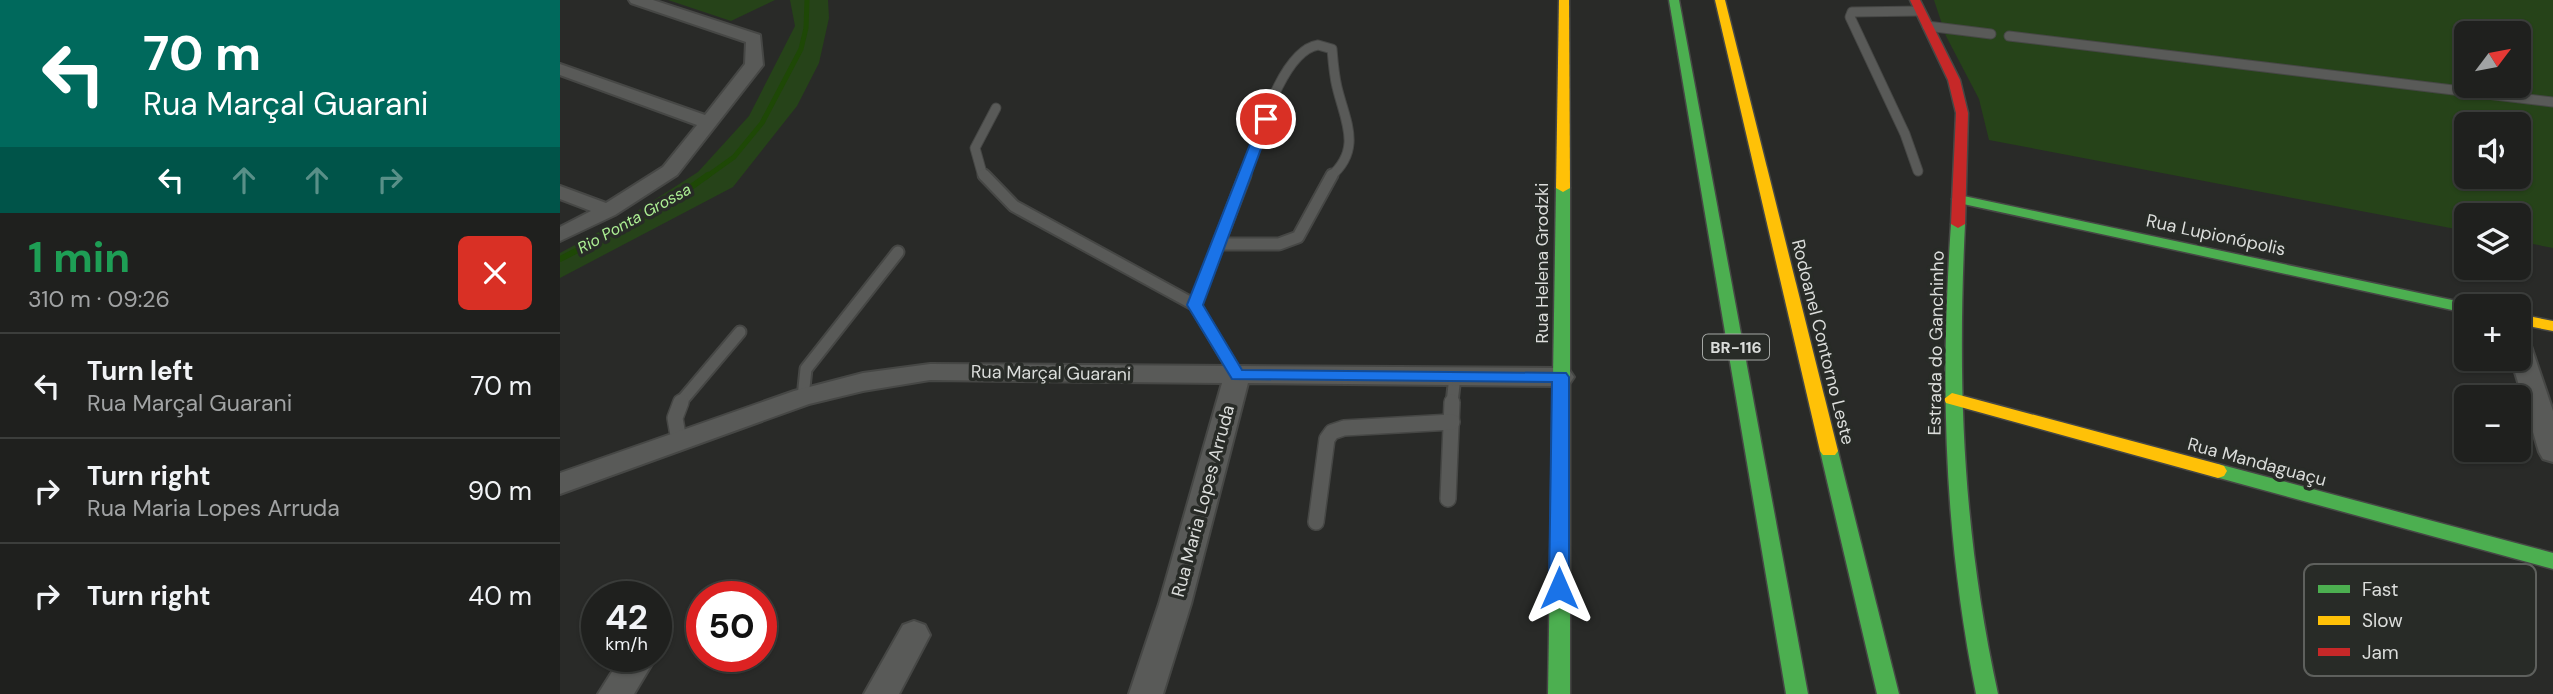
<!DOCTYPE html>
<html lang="en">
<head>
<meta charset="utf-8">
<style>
	body { margin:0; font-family:"DM Sans",sans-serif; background:#2c2d2b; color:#f1f3f6; height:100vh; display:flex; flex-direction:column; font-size:26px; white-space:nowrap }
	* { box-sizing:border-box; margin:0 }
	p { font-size:23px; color:#a1a3a4 }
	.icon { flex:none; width:38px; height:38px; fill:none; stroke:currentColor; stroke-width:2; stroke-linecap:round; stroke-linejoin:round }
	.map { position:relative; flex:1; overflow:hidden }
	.drawer { display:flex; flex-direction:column; background:#1f201e; width:560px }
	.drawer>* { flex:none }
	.guide { background:#00695c; color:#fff; overflow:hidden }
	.needle { width:46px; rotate:58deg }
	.buttons { position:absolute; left:1894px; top:21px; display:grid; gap:14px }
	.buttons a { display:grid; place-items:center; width:77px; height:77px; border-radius:10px; background:#1f201e; box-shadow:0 2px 5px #0004,0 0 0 2px #3c3e3c; font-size:35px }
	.speed { position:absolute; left:21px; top:581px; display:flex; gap:14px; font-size:35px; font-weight:700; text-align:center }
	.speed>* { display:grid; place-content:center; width:91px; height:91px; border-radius:50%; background:#1f201e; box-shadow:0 2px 5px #0004,0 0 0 2px #3c3e3c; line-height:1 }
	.speed small { font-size:18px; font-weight:400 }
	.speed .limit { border:10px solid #d22; background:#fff; color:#111 }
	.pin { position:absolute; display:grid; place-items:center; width:60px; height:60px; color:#fff; margin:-30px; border:4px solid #fff; border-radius:50%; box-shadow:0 2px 7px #0007 }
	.me { position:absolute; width:77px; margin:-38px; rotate:0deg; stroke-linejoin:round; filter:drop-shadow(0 0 5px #0008) }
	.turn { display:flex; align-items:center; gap:24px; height:147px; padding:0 28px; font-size:32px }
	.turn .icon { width:91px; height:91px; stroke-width:2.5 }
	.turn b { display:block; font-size:49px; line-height:60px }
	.lanes { display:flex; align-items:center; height:66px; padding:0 28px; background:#0003; justify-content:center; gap:35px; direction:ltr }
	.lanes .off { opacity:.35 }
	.round { display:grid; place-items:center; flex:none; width:74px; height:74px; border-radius:10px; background:#2c2d2b }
	.summary { display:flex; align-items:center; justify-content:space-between; height:119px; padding:0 28px }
	h1 { font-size:42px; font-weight:700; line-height:52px; color:#1e9e55 }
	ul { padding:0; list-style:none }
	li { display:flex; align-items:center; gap:21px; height:105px; padding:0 28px; border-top:2px solid #3c3e3c }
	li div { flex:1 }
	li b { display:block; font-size:26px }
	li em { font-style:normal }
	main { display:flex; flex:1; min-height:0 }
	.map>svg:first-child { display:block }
	.green { fill:#264319; fill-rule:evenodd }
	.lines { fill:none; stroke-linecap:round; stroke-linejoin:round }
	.stream-far1 { stroke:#1e4806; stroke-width:5 }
	.stream { stroke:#1e4806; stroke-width:6 }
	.lane-far2-casing { stroke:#464745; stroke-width:11 }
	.lane-far1-casing { stroke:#464745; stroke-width:15 }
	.lane-casing { stroke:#464745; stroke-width:18 }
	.street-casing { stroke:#464745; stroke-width:4 }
	.fast-casing { stroke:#464745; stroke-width:3 }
	.slow-casing { stroke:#464745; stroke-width:3 }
	.jam-casing { stroke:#464745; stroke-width:3 }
	.lane-far2 { stroke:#595a58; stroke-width:9 }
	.lane-far1 { stroke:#595a58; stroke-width:11 }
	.lane { stroke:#595a58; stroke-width:15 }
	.street { fill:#595a58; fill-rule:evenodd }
	.fast { fill:#4caf50; fill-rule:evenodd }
	.slow { fill:#ffc107; fill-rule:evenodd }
	.jam { fill:#c62828; fill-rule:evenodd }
	.route { fill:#1a73e8; stroke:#114b97; stroke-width:2 }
	.labels { text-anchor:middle; stroke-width:7; stroke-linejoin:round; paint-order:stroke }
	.far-water-label { font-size:16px; font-style:italic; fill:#adf094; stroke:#282b27 }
	.shield { fill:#282b27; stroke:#a5a8a5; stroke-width:2 }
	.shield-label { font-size:16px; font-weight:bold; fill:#dbdddb }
	.street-label { font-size:18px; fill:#dbdddb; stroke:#282b27 }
	.key { fill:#282b27; stroke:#5e605d; stroke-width:2 }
	.key-label { font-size:19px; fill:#dbdddb }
</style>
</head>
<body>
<main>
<section class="drawer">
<div class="guide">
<div class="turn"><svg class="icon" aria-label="left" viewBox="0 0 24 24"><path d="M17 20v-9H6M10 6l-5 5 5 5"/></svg><div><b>70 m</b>Rua Marçal Guarani</div></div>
<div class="lanes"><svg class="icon" aria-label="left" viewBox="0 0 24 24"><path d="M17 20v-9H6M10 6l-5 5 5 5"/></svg><svg class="icon off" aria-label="ahead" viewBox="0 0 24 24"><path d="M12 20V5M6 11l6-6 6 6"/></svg><svg class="icon off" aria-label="ahead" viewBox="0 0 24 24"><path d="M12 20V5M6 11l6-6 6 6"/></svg><svg class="icon off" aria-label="right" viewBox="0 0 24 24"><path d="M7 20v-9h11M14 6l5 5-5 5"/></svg></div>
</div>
<div class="summary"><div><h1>1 min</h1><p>310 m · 09:26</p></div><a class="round" style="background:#d93025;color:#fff"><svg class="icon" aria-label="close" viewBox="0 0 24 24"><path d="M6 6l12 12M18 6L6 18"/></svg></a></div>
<ul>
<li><svg class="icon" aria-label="left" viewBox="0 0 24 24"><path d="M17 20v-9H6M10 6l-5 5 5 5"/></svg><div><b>Turn left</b><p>Rua Marçal Guarani</p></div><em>70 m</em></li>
<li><svg class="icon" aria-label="right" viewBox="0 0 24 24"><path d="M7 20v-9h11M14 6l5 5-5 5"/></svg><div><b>Turn right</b><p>Rua Maria Lopes Arruda</p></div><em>90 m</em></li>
<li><svg class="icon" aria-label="right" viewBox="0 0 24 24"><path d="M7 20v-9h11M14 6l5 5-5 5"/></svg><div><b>Turn right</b></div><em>40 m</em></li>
</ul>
</section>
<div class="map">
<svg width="1993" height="694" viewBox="0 0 1993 694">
	<rect width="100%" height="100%" fill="#292a28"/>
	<!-- green -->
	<g class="green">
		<polygon points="108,0 215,0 171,21"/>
		<polygon points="230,0 268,0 269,18 259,63 237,106 173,187 0,278 0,253 74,213 138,172 189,116 235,26"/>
		<path d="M 1374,0 L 1993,0 L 1993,248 L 1958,241 L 1958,215 L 1906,215 L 1906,231 L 1429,140 L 1419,99 L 1386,36 ZM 1906,33 L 1958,33 L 1958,86 L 1906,86 ZM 1906,124 L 1958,124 L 1958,177 L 1906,177 Z"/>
	</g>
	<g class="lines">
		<!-- stream-far1 -->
		<polyline class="stream-far1" points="146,177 174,157 202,123 241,49 246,28 247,0"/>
		<!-- stream -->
		<polyline class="stream" points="0,259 106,205 148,175"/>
		<defs>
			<g id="lane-far2">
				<polyline points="1367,26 1431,34"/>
				<polyline points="1449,36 1993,102"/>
				<polyline points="1358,171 1345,134 1290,17 1292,12 1360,11"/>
				<polyline points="426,177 422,173 415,148 436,108"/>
				<path d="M 684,177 C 697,143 720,51 758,45 L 772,49 C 773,61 774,75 777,87 C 785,121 803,149 770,177"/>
			</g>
			<g id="lane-far1">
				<polyline points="424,175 454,206 635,305 677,375"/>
				<polyline points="659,244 719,244 738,237 772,175"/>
				<polyline points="635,305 685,175"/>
				<polyline points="243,397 246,369 338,252"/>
				<polyline points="120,403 180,332"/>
				<polyline points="892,403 895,376"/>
			</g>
			<g id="lane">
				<polyline points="119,441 115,418 121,402"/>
				<polyline points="888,499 892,402"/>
				<polyline points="756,522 767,439 772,432 784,428 892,422"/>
			</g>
			<g id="street">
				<polygon points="69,0 93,0 200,35 203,65 117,175 55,215 0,241 0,227 31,211 0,199 0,186 46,203 103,167 137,125 0,75 0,64 145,115 185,64 186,42 71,3"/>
				<polygon points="1958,335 1967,337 1970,343 1993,411 1993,462 1983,459 1979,452 1951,359 1958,359"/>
				<polygon points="370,364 1001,368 1010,371 1014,377 1010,383 1001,386 688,383 631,604 603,694 569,694 599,604 662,383 370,380 303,391 249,404 0,494 0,473 234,391 303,373"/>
				<polygon points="354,621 365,625 370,635 339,694 304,694 343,625"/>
				<polygon points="62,656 94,656 95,659 74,694 38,694"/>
			</g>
			<g id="fast">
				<polygon points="1109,0 1119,0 1248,694 1226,694"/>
				<polygon points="1003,184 1010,188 1010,694 988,694 996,188"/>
				<polygon points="1399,195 1906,303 1912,306 1906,306 1906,313 1394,202 1392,199"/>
				<path d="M 1398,220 L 1405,224 C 1397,387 1403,534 1438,694 L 1416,694 C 1384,534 1380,387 1391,224 Z"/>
				<polygon points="1269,445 1275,447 1278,451 1339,694 1317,694 1260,451 1263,447"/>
				<polygon points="1658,464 1993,553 1993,569 1652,476 1649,471 1652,466"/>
			</g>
			<g id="slow">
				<polygon points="999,0 1009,0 1010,188 1003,192 996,188"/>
				<polygon points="1155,0 1165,0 1278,451 1275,455 1263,455 1260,451"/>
				<polygon points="1958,314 1993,321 1993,331 1958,324"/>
				<polygon points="1392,393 1658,464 1664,466 1667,471 1664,476 1658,478 1386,403 1384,399"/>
			</g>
			<polygon id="jam" points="1350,0 1360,0 1400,80 1408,113 1405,224 1398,228 1391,224 1396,113 1388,80"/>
		</defs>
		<!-- lane-far2 casing -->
		<use href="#lane-far2" class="lane-far2-casing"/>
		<!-- lane-far1 casing -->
		<use href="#lane-far1" class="lane-far1-casing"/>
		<!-- lane casing -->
		<use href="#lane" class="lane-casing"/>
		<!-- street casing -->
		<use href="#street" class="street-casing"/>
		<!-- fast casing -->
		<use href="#fast" class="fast-casing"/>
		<!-- slow casing -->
		<use href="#slow" class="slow-casing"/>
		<!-- jam casing -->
		<use href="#jam" class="jam-casing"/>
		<!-- lane-far2 -->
		<use href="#lane-far2" class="lane-far2"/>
		<!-- lane-far1 -->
		<use href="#lane-far1" class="lane-far1"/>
		<!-- lane -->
		<use href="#lane" class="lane"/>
		<!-- street -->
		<use href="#street" class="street"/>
		<!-- fast -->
		<use href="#fast" class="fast"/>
		<!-- slow -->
		<use href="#slow" class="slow"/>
		<!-- jam -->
		<use href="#jam" class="jam"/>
	</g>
	<!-- route -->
	<polygon class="route" points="706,116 712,119 643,305 682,370 1006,373 1009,377 1009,588 1006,594 999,597 992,594 989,588 992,382 672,379 627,305 700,119"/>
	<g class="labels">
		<!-- far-water labels -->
		<g class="far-water-label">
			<text transform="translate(74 218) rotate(-29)" y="6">Rio Ponta Grossa</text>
		</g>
		<!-- shield labels -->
		<rect class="shield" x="1143" y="334.5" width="66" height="25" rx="5"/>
		<g class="shield-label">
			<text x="1176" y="353">BR-116</text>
		</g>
		<!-- street labels -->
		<g class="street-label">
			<text transform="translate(1656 235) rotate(12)" y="6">Rua Lupionópolis</text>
			<text transform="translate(982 263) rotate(-90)" y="6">Rua Helena Grodzki</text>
			<text transform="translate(1263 342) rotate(76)" y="6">Rodoanel Contorno Leste</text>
			<text transform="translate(1376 343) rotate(-89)" y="6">Estrada do Ganchinho</text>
			<text transform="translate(491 373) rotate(1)" y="6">Rua Marçal Guarani</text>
			<text transform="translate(1697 462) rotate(15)" y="6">Rua Mandaguaçu</text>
			<text transform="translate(643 501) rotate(-75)" y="6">Rua Maria Lopes Arruda</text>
		</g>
	</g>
	<!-- legend -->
	<rect x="1744" y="564" width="232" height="112" rx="10" class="key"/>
	<rect x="1758" y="585" width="32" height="8" fill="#4caf50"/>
	<rect x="1758" y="616" width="32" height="9" fill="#ffc107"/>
	<rect x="1758" y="648" width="32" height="8" fill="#c62828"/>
	<g class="key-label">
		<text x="1802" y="596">Fast</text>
		<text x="1802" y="627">Slow</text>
		<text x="1802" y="659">Jam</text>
	</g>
</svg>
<div class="buttons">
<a><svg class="needle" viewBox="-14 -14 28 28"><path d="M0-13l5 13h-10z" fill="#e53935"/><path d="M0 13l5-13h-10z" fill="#a1a3a4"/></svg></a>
<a><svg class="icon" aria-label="sound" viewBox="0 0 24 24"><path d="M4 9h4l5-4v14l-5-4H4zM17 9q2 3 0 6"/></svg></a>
<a><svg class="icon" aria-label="layers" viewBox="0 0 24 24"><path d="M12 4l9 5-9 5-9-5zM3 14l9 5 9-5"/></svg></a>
<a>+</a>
<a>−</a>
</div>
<div class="speed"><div>42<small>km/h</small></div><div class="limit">50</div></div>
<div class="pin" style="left:706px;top:119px;background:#d93025"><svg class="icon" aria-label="arrive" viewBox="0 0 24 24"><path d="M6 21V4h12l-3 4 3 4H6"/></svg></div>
<svg class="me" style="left:999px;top:588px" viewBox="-20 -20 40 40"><path d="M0-17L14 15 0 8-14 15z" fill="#1a73e8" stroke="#fff" stroke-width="4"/></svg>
</div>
</main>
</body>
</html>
